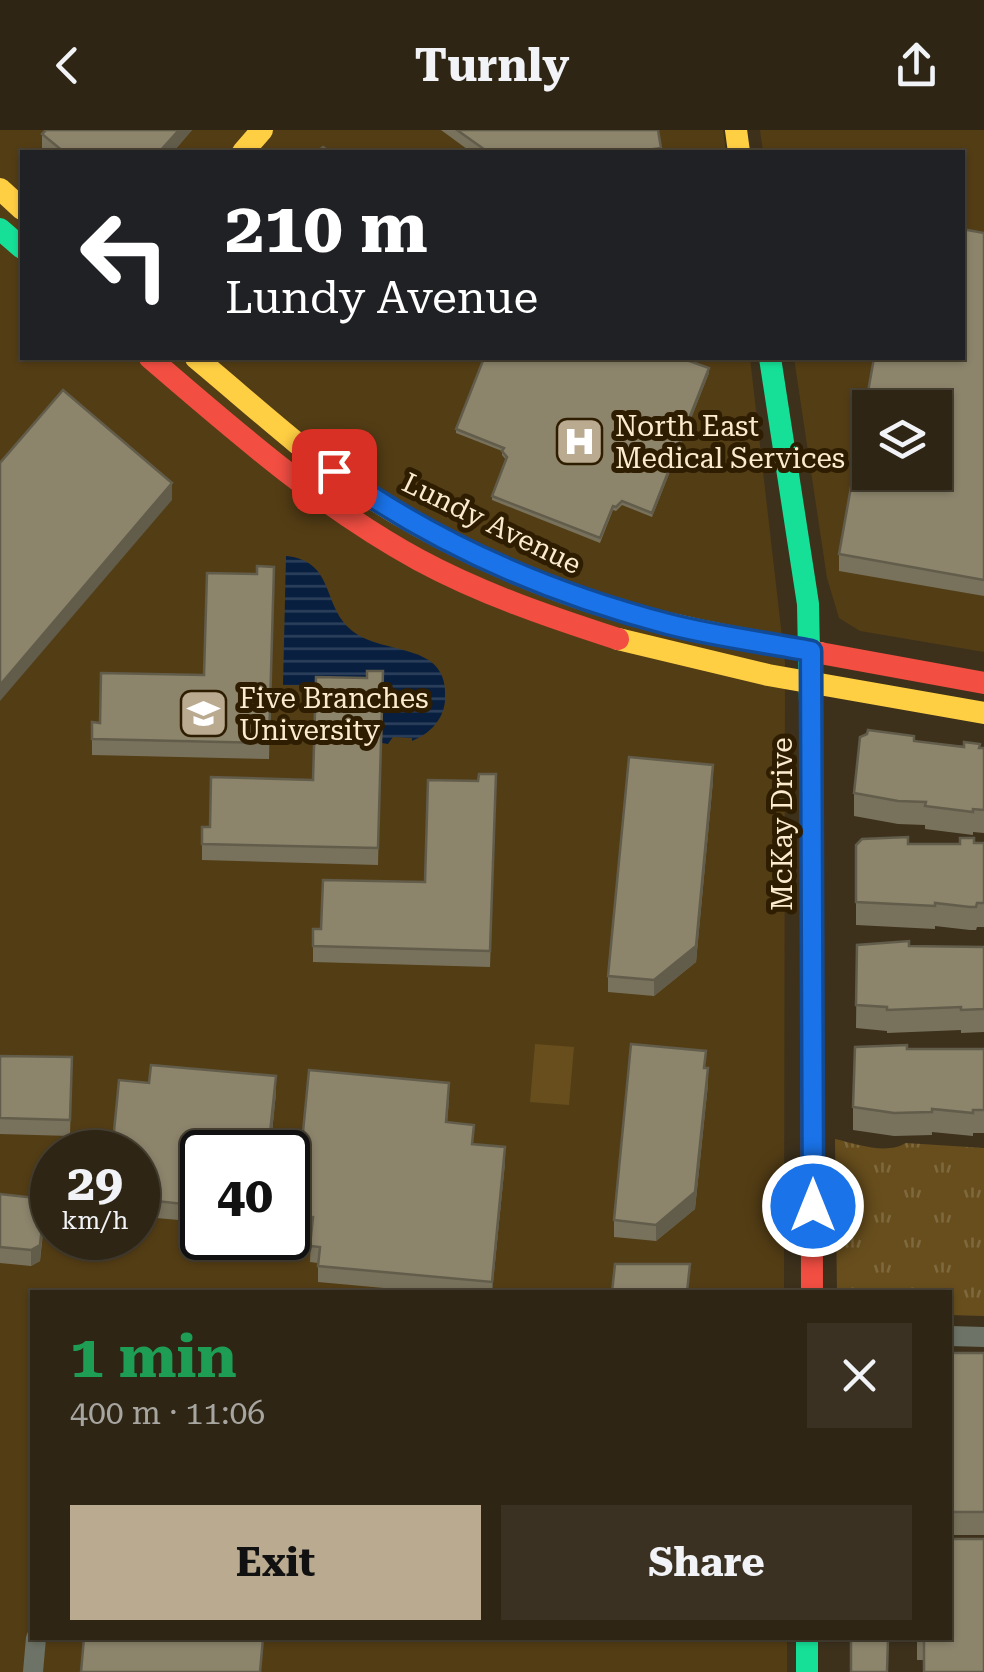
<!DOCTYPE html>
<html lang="en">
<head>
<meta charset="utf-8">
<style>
	body { margin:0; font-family:"Roboto Serif",serif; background:#3a3122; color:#f1f3f6; height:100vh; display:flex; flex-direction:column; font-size:38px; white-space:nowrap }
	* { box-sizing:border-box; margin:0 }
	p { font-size:32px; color:#a7a5a0 }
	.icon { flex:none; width:55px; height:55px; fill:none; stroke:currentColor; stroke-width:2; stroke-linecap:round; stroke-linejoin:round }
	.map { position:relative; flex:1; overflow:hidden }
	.side { position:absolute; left:30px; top:1160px; width:922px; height:350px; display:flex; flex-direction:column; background:#2e2515; border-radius:0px; box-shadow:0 2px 8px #0004,0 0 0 2px #494234 }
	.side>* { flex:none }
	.guide { position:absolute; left:20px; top:20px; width:945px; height:210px; border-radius:0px; box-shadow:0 2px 8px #0004,0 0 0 2px #494234; background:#202124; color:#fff; overflow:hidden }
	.fabs { position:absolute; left:852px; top:260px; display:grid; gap:20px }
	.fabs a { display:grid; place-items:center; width:100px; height:100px; border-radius:0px; background:#2e2515; box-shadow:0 2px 8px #0004,0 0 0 2px #494234; font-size:50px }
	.speed { position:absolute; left:30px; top:1000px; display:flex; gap:20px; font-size:50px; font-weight:700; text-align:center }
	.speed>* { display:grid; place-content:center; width:130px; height:130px; border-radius:50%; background:#2e2515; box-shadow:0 2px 8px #0004,0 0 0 2px #494234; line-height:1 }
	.speed small { font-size:25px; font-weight:400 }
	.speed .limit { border:5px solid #111; border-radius:15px; background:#fff; color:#111 }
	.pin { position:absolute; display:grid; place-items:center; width:85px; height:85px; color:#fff; margin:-42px; border-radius:20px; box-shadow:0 5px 15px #0006 }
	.me { position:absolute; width:110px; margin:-55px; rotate:0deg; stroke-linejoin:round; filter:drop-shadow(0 0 8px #0008) }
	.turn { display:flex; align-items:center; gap:35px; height:210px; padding:0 40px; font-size:45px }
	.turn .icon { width:130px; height:130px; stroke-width:2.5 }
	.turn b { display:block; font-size:70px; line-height:85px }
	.round { display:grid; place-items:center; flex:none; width:105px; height:105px; border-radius:0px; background:#3a3122 }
	.headline { display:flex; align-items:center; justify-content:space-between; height:170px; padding:0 40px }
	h1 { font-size:60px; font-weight:700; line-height:75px; color:#1e9e55 }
	.primary-button { display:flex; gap:20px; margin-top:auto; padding:20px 40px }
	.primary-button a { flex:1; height:115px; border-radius:0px; background:#b9aa90; color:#111; font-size:40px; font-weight:700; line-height:115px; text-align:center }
	.primary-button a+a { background:#3a3122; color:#f1f3f6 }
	header { display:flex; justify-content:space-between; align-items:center; height:130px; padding:0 40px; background:#2e2515; font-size:45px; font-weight:700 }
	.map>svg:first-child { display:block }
	.built { fill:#533d15; fill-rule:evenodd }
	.grass { fill:#684e1d }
	.park { fill:url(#park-tufts) }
	.water { fill:url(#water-rules) }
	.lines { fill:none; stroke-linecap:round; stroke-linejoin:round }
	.street { stroke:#6d7366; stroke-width:20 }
	.fast { stroke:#16e098; stroke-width:22 }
	.slow { stroke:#ffcf43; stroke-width:22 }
	.jam { stroke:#f24e42; stroke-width:22 }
	.wall { fill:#78725c }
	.shaded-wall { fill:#625c4b }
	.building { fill:#8c846b; stroke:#625c4b; stroke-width:2.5; fill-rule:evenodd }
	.route-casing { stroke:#114b97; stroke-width:25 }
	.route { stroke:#1a73e8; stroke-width:18 }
	.labels { text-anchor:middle; stroke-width:10; stroke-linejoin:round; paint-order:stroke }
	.poi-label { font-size:28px; fill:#fcebcf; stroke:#2e1d00; text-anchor:start }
	.street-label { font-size:28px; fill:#fcebcf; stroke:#2e1d00 }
</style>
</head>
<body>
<header><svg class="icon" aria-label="back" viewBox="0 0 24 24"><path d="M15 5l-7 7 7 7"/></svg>Turnly<svg class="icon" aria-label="share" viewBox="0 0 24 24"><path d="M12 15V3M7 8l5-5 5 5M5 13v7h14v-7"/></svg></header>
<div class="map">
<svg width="984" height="1542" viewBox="0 0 984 1542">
	<defs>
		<pattern id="park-tufts" width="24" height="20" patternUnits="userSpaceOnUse" patternTransform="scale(2.5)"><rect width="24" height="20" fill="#684e1d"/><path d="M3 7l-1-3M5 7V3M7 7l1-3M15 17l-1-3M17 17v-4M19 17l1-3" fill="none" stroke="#7e683d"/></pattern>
		<pattern id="water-rules" width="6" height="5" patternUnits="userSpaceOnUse" patternTransform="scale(2.5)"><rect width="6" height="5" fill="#081f40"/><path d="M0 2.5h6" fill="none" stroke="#2d405b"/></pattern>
	</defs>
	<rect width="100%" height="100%" fill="#3d311c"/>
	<!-- built -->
	<g class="built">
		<path d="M 0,0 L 723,0 L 726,22 L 22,22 L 22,228 L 750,228 L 785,533 L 784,1162 L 32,1162 L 32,1508 L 787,1508 L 787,1542 L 0,1542 ZM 52,1022 L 138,1022 L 138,1108 L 52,1108 ZM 202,1022 L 288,1022 L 288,1108 L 202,1108 Z"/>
		<path d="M 760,0 L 984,0 L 984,522 L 860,501 L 839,488 L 827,448 L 794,228 L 962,228 L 962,22 L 763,22 ZM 870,278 L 935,278 L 935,342 L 870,342 Z"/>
	</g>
	<!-- grass -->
	<polygon class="grass" points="535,914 574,917 569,975 530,972"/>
	<!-- park -->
	<path class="park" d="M 835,1009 C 857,1014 886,1025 906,1013 L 984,1018 L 984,1186 L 950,1185 L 950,1162 L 837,1162 Z"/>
	<!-- water -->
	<path class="water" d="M 286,426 C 334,431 322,472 349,498 C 380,528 451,508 445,571 C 443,591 429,604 412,611 L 412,608 L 393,607 L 388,614 L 382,613 L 384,557 L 283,555 Z"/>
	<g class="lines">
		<!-- street -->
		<g class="street">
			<polyline points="950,1206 984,1207"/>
			<polyline points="33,1542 36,1508"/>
		</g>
		<!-- fast -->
		<g class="fast">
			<polyline points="0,99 22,118"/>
			<polyline points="770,228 808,474 811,622"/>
			<polyline points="807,1508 807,1542"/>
		</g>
		<!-- slow -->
		<g class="slow">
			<polyline points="736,0 739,22"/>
			<polyline points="243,22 262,0"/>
			<polyline points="0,59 22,79"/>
			<path d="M 196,228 C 249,272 300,319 356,358 C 424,404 518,449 597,474 C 670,497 745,509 820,523"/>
			<polyline points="618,509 768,545 984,583"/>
		</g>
		<!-- jam -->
		<g class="jam">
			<path d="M 150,228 C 235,301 320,376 419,430 C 482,464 550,487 618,509"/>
			<polyline points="820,523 984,553"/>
			<polyline points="811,622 812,1162"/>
		</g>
	</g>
	<!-- wall -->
	<g class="wall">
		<polygon points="46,0 192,0 173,22 45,22 42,20 42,4"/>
		<polygon points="441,0 658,0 661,22 471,22"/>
		<polygon points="984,103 984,466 839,441 839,424"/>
		<polygon points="709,243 652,387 622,375 616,381 613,380 600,413 492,370 492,366 506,330 502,325 502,321 456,303 456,299"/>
		<polygon points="274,437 269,629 92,625 92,609 100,593 204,545 257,444"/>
		<polygon points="383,541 378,735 202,730 202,697 210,697 313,650 367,548"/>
		<polygon points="914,611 984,618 984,703 973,702 973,705 925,699 925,695 898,694 854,686 854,663"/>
		<polygon points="496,644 490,837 313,832 313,799 321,799 425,752 478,651"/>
		<polygon points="713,651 696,832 654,866 608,862 608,846"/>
		<polygon points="984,713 984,797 977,797 976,800 970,800 935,796 935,799 856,795 856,715"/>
		<polygon points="857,815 984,817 984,902 961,903 961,900 887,903 887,901 856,898"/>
		<polygon points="907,919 984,919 984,1003 973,1003 973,1006 932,1002 932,1005 894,1006 853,1000 853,977"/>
		<polygon points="0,926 72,927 70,1006 0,1004"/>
		<polygon points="706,938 708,954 695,1079 656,1111 614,1107 614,1090"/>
		<polygon points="149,953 276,963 270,1022 202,1022 202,1092 156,1088 156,1068 138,1066 138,1022"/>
		<polygon points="449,969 447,993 474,1015 505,1033 492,1162 428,1162 318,1152 318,1133 310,1132 311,1103 295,1101 295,1085"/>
		<polygon points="0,1064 45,1085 40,1131 31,1136 0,1133"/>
		<rect x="950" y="1223" width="34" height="182"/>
		<polygon points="984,1409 924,1530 917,1530 917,1508"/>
	</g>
	<!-- shaded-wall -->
	<g class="shaded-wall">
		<polygon points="179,0 192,0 173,22 159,22"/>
		<polygon points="709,238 709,243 652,387 652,383"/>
		<polygon points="172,353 172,370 0,571 0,555"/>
		<polygon points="713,635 713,651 696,832 654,866 654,850"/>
		<polygon points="708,938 708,954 695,1079 656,1111 656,1095"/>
		<polygon points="276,946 276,963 270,1022 268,1022"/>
		<polygon points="505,1017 505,1033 492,1162 492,1152"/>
		<polygon points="45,1069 40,1131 31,1136 31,1120"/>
	</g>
	<!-- building -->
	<g class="building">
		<polygon points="46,0 179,0 159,22 64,22 42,4"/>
		<polygon points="457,0 658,0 661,18 633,22 488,22"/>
		<polygon points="323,17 330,22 317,22"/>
		<path d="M 962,99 L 984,103 L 984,450 L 839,424 L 874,228 L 962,228 ZM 870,278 L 935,278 L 935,342 L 870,342 Z"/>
		<polygon points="484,228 681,228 709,238 652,383 622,371 616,377 613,376 600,408 492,366 507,327 502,321 504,318 456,299"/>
		<polygon points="63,260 172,353 0,555 0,333"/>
		<polygon points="257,436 274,437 269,613 92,609 92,592 100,593 101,543 204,545 207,443 257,444"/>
		<polygon points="367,541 383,541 378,718 202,714 202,697 210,697 211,647 313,650 316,547 367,548"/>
		<polygon points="868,600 914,606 914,611 964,617 964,612 980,614 979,618 984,618 984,680 973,679 973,682 925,676 926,672 898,671 854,663 860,607 867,604"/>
		<polygon points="629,627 713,635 696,816 654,850 608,846"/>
		<polygon points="479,644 496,644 490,821 313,816 313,799 321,799 323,750 425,752 428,650 478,651"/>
		<polygon points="908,707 908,714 960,714 960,708 974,708 974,713 984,713 984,773 977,773 976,777 970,777 935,773 935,776 856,772 856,715 862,709"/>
		<polygon points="909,811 909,816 984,817 984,879 961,880 961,877 887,880 887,877 856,875 857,815"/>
		<polygon points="631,914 706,921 704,938 708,938 695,1062 656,1095 614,1090"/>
		<polygon points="907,915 907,919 984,919 984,980 973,980 973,983 932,979 932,982 894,983 853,977 855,917"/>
		<polygon points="0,926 72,927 70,990 0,988"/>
		<polygon points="151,935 276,946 268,1022 202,1022 202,1076 156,1071 158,1052 138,1050 138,1022 112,1022 119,950 149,953"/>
		<polygon points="309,940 449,953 446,992 474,995 472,1014 505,1017 492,1152 318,1136 320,1117 310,1116 313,1087 295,1085"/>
		<polygon points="0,1064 45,1069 40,1115 31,1120 0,1117"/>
		<polygon points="615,1134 690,1134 687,1162 612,1162"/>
		<rect x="950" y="1223" width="34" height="159"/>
		<polygon points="950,1409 984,1409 984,1542 924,1542 924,1508 950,1508"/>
		<polygon points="84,1508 263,1508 260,1542 81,1542"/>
		<polygon points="851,1508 888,1508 887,1542 851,1542"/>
	</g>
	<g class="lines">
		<defs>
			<path id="route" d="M 334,341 C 434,413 549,463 668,494 C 714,506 763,512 811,521 L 813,1076"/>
		</defs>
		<!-- route casing -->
		<use href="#route" class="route-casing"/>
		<!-- route -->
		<use href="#route" class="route"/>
	</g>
	<!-- icons -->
	<defs>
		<symbol id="hospital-square" viewBox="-11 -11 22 22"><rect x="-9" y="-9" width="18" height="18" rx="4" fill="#b9aa90" stroke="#2e1d00"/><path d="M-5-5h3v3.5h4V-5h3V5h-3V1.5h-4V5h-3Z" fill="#fff"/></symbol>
		<symbol id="university-square" viewBox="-11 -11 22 22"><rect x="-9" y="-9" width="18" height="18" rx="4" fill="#b9aa90" stroke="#2e1d00"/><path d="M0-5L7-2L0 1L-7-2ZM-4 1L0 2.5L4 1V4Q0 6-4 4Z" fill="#fff"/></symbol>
	</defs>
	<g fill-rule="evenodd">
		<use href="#hospital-square" x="552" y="284" width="55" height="55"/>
		<use href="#university-square" x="176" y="556" width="55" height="55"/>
	</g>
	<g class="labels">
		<!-- poi labels -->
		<g class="poi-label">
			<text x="615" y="306">North East<tspan x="615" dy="32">Medical Services</tspan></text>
			<text x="239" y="578">Five Branches<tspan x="239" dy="32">University</tspan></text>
		</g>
		<!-- street labels -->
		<g class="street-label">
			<text transform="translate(492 393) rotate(26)" y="10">Lundy Avenue</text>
			<text transform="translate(782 694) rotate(-90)" y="10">McKay Drive</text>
		</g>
	</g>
</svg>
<div class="fabs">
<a><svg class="icon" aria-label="layers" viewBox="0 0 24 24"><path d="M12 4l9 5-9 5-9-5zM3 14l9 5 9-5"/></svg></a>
</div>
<div class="speed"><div>29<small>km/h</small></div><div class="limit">40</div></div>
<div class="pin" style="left:334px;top:341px;background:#d93025"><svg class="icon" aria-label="arrive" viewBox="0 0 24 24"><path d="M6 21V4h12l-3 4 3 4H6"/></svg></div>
<svg class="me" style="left:813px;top:1076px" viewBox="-20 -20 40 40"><circle r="17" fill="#1a73e8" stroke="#fff" stroke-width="3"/><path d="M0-11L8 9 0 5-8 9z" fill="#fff"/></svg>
<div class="guide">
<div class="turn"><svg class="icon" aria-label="left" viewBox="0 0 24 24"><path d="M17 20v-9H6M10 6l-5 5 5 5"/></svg><div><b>210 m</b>Lundy Avenue</div></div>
</div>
<section class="side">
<div class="headline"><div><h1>1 min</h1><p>400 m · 11:06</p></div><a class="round"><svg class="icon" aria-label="close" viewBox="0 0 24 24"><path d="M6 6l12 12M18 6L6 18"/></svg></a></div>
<div class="primary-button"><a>Exit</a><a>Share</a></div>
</section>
</div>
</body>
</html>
